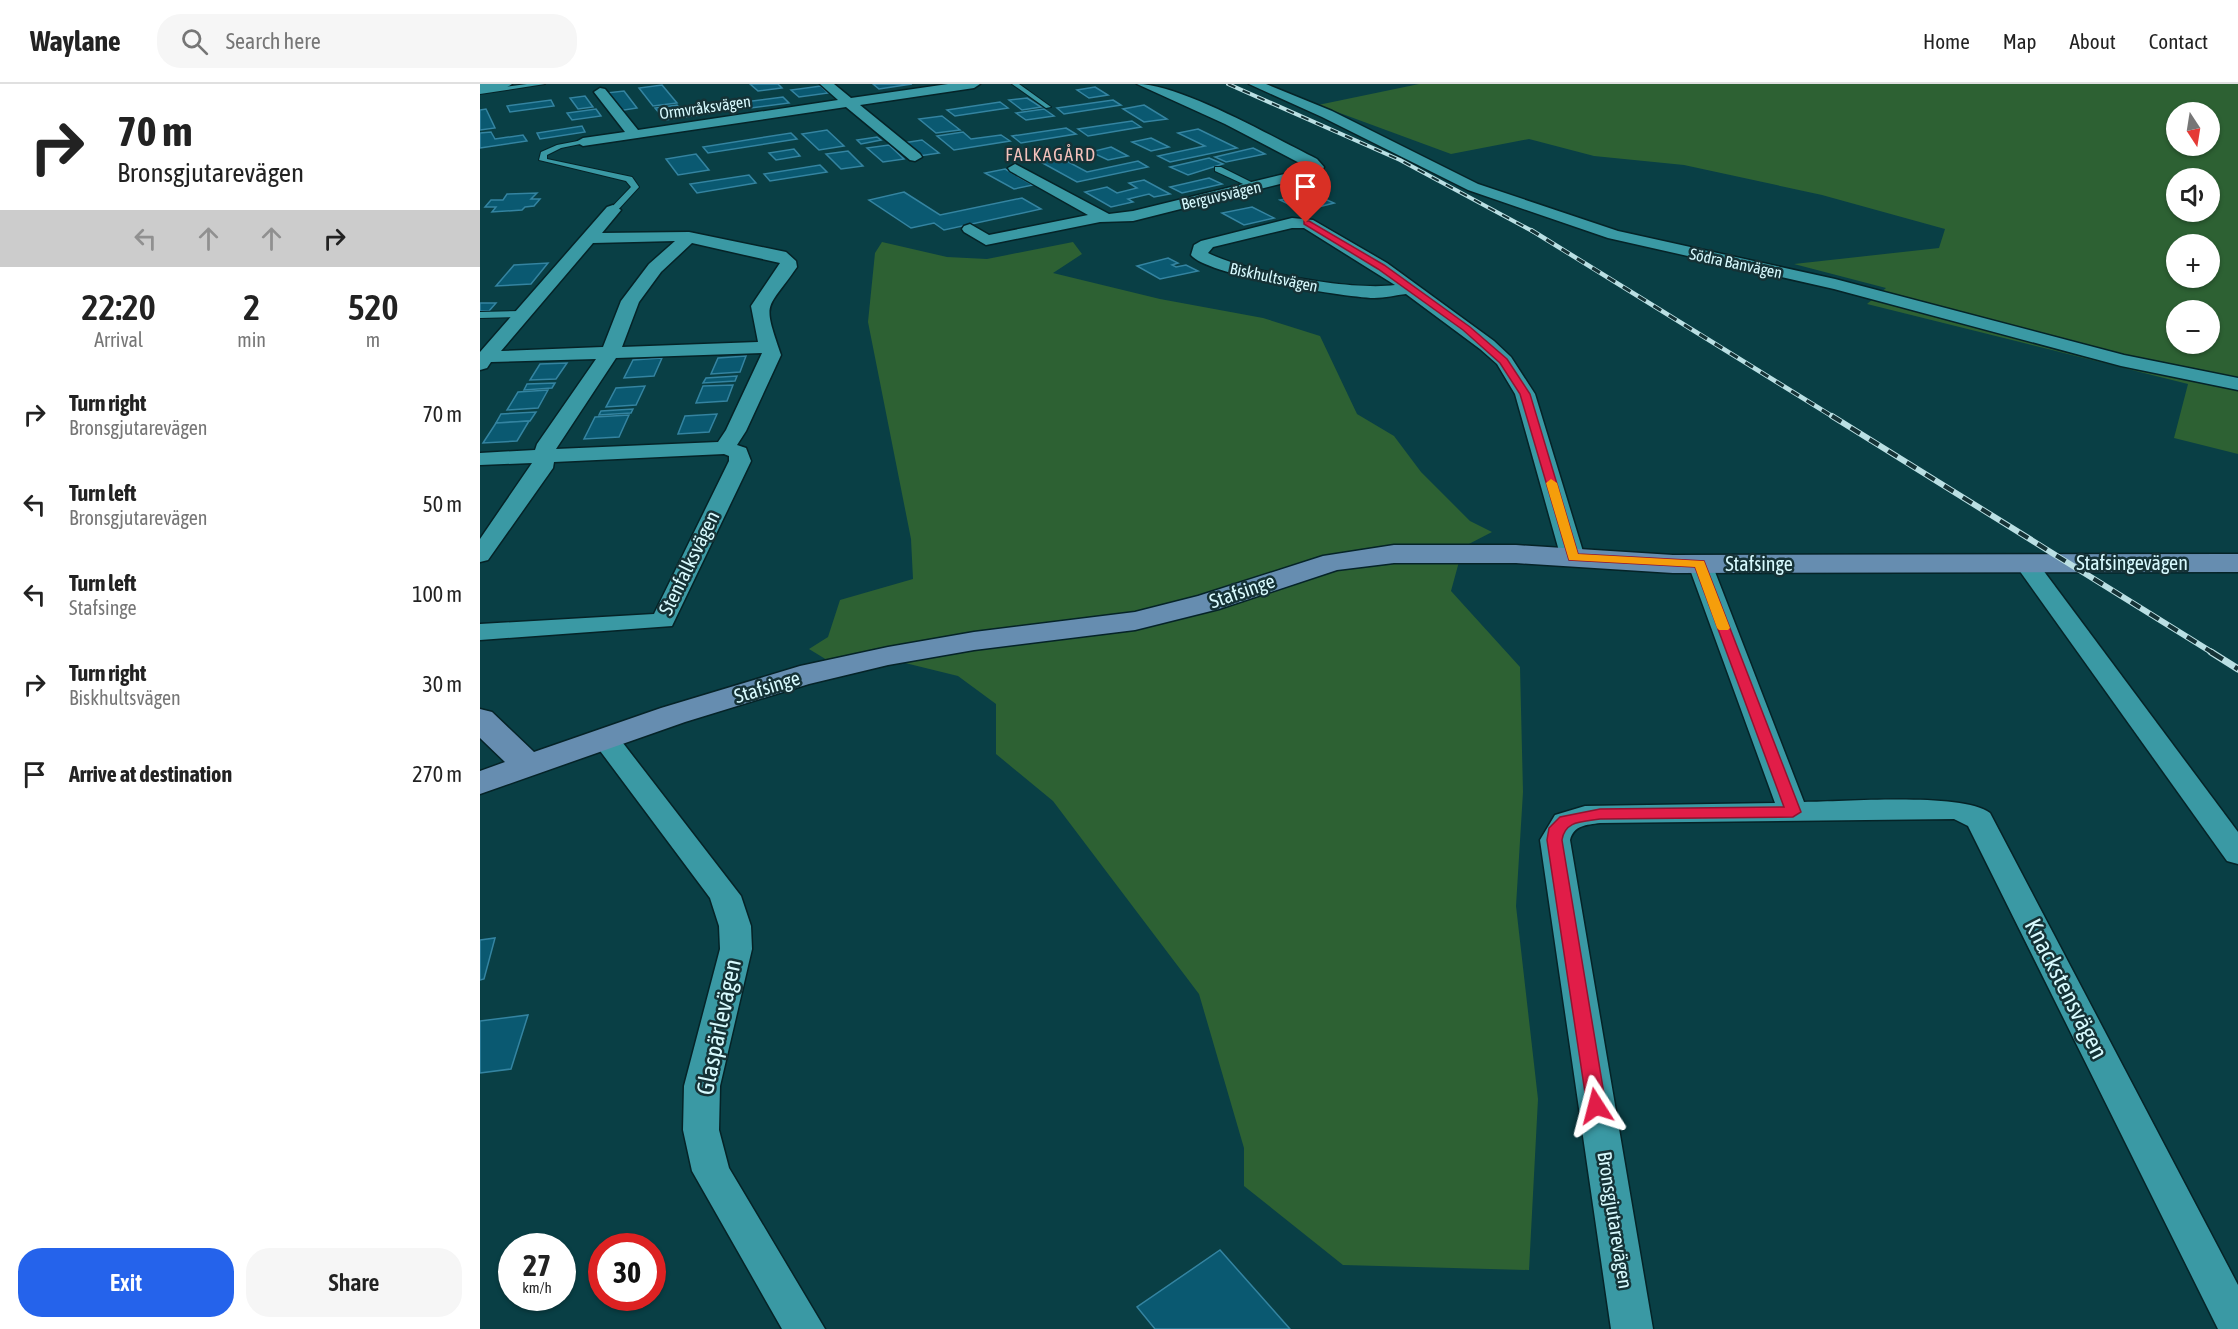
<!DOCTYPE html>
<html lang="en">
<head>
<meta charset="utf-8">
<style>
	body { margin:0; font-family:"Asap Condensed",sans-serif; background:#f6f6f6; color:#222; height:100vh; display:flex; flex-direction:column; font-size:22px; white-space:nowrap }
	* { box-sizing:border-box; margin:0 }
	p { font-size:20px; color:#767676 }
	.icon { flex:none; width:33px; height:33px; fill:none; stroke:currentColor; stroke-width:2; stroke-linecap:round; stroke-linejoin:round }
	.map { position:relative; flex:1; overflow:hidden }
	.details { display:flex; flex-direction:column; background:#fff; width:480px }
	.details>* { flex:none }
	.top-card { background:#fff; color:#222; overflow:hidden }
	.needle { width:39px; rotate:168deg }
	.fabs { position:absolute; left:1686px; top:18px; display:grid; gap:12px }
	.fabs a { display:grid; place-items:center; width:54px; height:54px; border-radius:50%; background:#fff; box-shadow:0 2px 4px #0004; font-size:30px }
	.speed { position:absolute; left:18px; top:1149px; display:flex; gap:12px; font-size:30px; font-weight:700; text-align:center }
	.speed>* { display:grid; place-content:center; width:78px; height:78px; border-radius:50%; background:#fff; box-shadow:0 2px 4px #0004; line-height:1 }
	.speed small { font-size:15px; font-weight:400 }
	.speed .limit { border:9px solid #d22; background:#fff; color:#111 }
	.pin { position:absolute; display:grid; place-items:center; width:51px; height:51px; color:#fff; margin:-62px -26px; border-radius:50% 50% 50% 0; rotate:-45deg; box-shadow:0 0 6px #0007 }
	.pin .icon { rotate:45deg }
	.me { position:absolute; width:66px; margin:-33px; rotate:351deg; stroke-linejoin:round; filter:drop-shadow(0 0 4px #0008) }
	.turn { display:flex; align-items:center; gap:21px; height:126px; padding:0 18px; font-size:27px }
	.turn .icon { width:78px; height:78px; stroke-width:2.5 }
	.turn b { display:block; font-size:42px; line-height:51px }
	.lanes { display:flex; align-items:center; height:57px; padding:0 18px; background:#0003; justify-content:center; gap:30px; direction:ltr }
	.lanes .off { opacity:.35 }
	.eta { display:flex; justify-content:space-evenly; align-items:center; height:102px; text-align:center }
	.eta b { font-size:36px; font-weight:600; line-height:42px }
	.button { display:flex; gap:12px; margin-top:auto; padding:12px 18px }
	.button a { flex:1; height:69px; border-radius:24px; background:#2563eb; color:#fff; font-size:24px; font-weight:600; line-height:69px; text-align:center }
	.button a+a { background:#f6f6f6; color:#222 }
	ul { padding:0; list-style:none }
	li { display:flex; align-items:center; gap:18px; height:90px; padding:0 18px }
	li div { flex:1 }
	li b { display:block; font-size:22px }
	li em { font-style:normal }
	header { display:flex; align-items:center; gap:36px; box-sizing:border-box; height:84px; padding:0 30px; background:#fff; border-bottom:2px solid #e0e0e0 }
	header strong { font-size:28px }
	nav { display:flex; gap:33px; margin-inline-start:auto; font-size:21px }
	.search { width:420px; height:54px; background:#f6f6f6; display:flex; align-items:center; gap:15px; box-sizing:border-box; padding:0 21px; border-radius:24px; color:#767676; font-size:22px }
	main { display:flex; flex:1; min-height:0 }
	.map>svg:first-child { display:block }
	.green { fill:#2d6133; fill-rule:evenodd }
	.building { fill:#0a5971; stroke:#3484a1; stroke-width:1.5 }
	.lines { fill:none; stroke-linecap:round; stroke-linejoin:round }
	.lane-casing { stroke:#052327; stroke-width:2 }
	.street-casing { stroke:#052327; stroke-width:3 }
	.secondary-casing { stroke:#052327; stroke-width:3 }
	.lane { fill:#3a99a4; fill-rule:evenodd }
	.street { fill:#3a99a4; fill-rule:evenodd }
	.secondary { fill:#668db0; fill-rule:evenodd }
	.rail-far3-casing { stroke:#badfe3; stroke-width:4 }
	.rail-far2-casing { stroke:#badfe3; stroke-width:4.5 }
	.rail-far1-casing { stroke:#badfe3; stroke-width:6 }
	.rail-casing { stroke:#badfe3; stroke-width:7 }
	.rail-far3 { stroke:#153236; stroke-width:2; stroke-dasharray:8; stroke-linecap:butt }
	.rail-far2 { stroke:#153236; stroke-width:3; stroke-dasharray:9; stroke-linecap:butt }
	.rail-far1 { stroke:#153236; stroke-width:4; stroke-dasharray:11; stroke-linecap:butt }
	.rail { stroke:#153236; stroke-width:4.5; stroke-dasharray:14; stroke-linecap:butt }
	.route { fill:#e11d48; stroke:#92132f; stroke-width:1.5 }
	.slow { fill:#f59e0b }
	.labels { text-anchor:middle; stroke-width:5; stroke-linejoin:round; paint-order:stroke }
	.far-street-label { font-size:16px; fill:#d8fafe; stroke:#153236 }
	.far-neighbourhood-label { font-size:18px; letter-spacing:1.5px; fill:#f5c2bc; stroke:#153236 }
	.street-label { font-size:20px; fill:#d8fafe; stroke:#153236 }
	.near-street-label { font-size:24px; fill:#d8fafe; stroke:#153236 }
</style>
</head>
<body>
<header>
<strong>Waylane</strong>
<div class="search"><svg class="icon" aria-label="search" viewBox="0 0 24 24"><circle cx="10" cy="10" r="6"/><path d="M15 15l6 6"/></svg>Search here</div>
<nav><a>Home</a><a>Map</a><a>About</a><a>Contact</a></nav>
</header>
<main>
<section class="details">
<div class="top-card">
<div class="turn"><svg class="icon" aria-label="right" viewBox="0 0 24 24"><path d="M7 20v-9h11M14 6l5 5-5 5"/></svg><div><b>70 m</b>Bronsgjutarevägen</div></div>
<div class="lanes"><svg class="icon off" aria-label="left" viewBox="0 0 24 24"><path d="M17 20v-9H6M10 6l-5 5 5 5"/></svg><svg class="icon off" aria-label="ahead" viewBox="0 0 24 24"><path d="M12 20V5M6 11l6-6 6 6"/></svg><svg class="icon off" aria-label="ahead" viewBox="0 0 24 24"><path d="M12 20V5M6 11l6-6 6 6"/></svg><svg class="icon" aria-label="right" viewBox="0 0 24 24"><path d="M7 20v-9h11M14 6l5 5-5 5"/></svg></div>
</div>
<div class="eta">
<div><b>22:20</b><p>Arrival</p></div>
<div><b>2</b><p>min</p></div>
<div><b>520</b><p>m</p></div>
</div>
<ul>
<li><svg class="icon" aria-label="right" viewBox="0 0 24 24"><path d="M7 20v-9h11M14 6l5 5-5 5"/></svg><div><b>Turn right</b><p>Bronsgjutarevägen</p></div><em>70 m</em></li>
<li><svg class="icon" aria-label="left" viewBox="0 0 24 24"><path d="M17 20v-9H6M10 6l-5 5 5 5"/></svg><div><b>Turn left</b><p>Bronsgjutarevägen</p></div><em>50 m</em></li>
<li><svg class="icon" aria-label="left" viewBox="0 0 24 24"><path d="M17 20v-9H6M10 6l-5 5 5 5"/></svg><div><b>Turn left</b><p>Stafsinge</p></div><em>100 m</em></li>
<li><svg class="icon" aria-label="right" viewBox="0 0 24 24"><path d="M7 20v-9h11M14 6l5 5-5 5"/></svg><div><b>Turn right</b><p>Biskhultsvägen</p></div><em>30 m</em></li>
<li><svg class="icon" aria-label="arrive" viewBox="0 0 24 24"><path d="M6 21V4h12l-3 4 3 4H6"/></svg><div><b>Arrive at destination</b></div><em>270 m</em></li>
</ul>
<div class="button"><a>Exit</a><a>Share</a></div>
</section>
<div class="map">
<svg width="1758" height="1245" viewBox="0 0 1758 1245">
	<rect width="100%" height="100%" fill="#093f45"/>
	<!-- green -->
	<g class="green">
		<path d="M 939,0 L 1758,0 L 1758,370 L 1694,354 L 1708,300 L 1387,220 L 1406,204 L 1314,180 L 1459,164 L 1465,145 L 1342,111 L 1204,81 L 1114,72 L 1049,55 L 971,70 L 838,21 ZM 1696,28 L 1730,28 L 1730,62 L 1696,62 ZM 1696,94 L 1730,94 L 1730,128 L 1696,128 ZM 1696,160 L 1730,160 L 1730,194 L 1696,194 ZM 1696,226 L 1730,226 L 1730,260 L 1696,260 Z"/>
		<polygon points="402,158 467,173 507,175 593,158 602,170 573,189 680,215 783,234 840,252 877,330 914,352 941,388 990,437 1012,448 983,463 971,507 1040,583 1043,708 1036,822 1058,1015 1049,1186 863,1181 764,1102 764,1064 719,910 573,717 516,670 516,620 478,592 421,578 347,576 329,565 348,553 360,516 433,495 431,455 388,238 395,169"/>
	</g>
	<!-- building -->
	<g class="building">
		<polygon points="270,0 298,0 302,4 278,7"/>
		<polygon points="393,0 432,0 399,5"/>
		<polygon points="182,1 197,19 173,22 159,4"/>
		<polygon points="341,2 348,9 319,13 311,6"/>
		<polygon points="615,3 628,11 609,14 597,6"/>
		<polygon points="144,7 157,24 138,27 126,9"/>
		<polygon points="105,12 113,23 98,25 90,14"/>
		<polygon points="303,13 309,19 247,27 241,21"/>
		<polygon points="547,14 561,23 542,26 529,16"/>
		<polygon points="71,16 74,22 30,28 27,22"/>
		<polygon points="633,16 641,21 584,30 577,24"/>
		<polygon points="520,18 528,24 475,32 467,26"/>
		<polygon points="197,21 203,28 229,24 234,29 185,36 175,24"/>
		<polygon points="664,21 687,35 664,38 643,25"/>
		<polygon points="6,25 15,44 0,46 0,26"/>
		<polygon points="116,25 121,32 92,36 87,29"/>
		<polygon points="564,25 574,32 546,36 536,29"/>
		<polygon points="462,32 480,46 456,49 439,35"/>
		<polygon points="652,37 661,43 608,52 598,45"/>
		<polygon points="102,42 105,48 60,55 57,49"/>
		<polygon points="586,44 596,50 541,59 532,52"/>
		<polygon points="718,45 757,64 690,78 678,72 725,62 698,49"/>
		<polygon points="347,46 364,62 339,66 322,50"/>
		<polygon points="11,48 15,55 43,51 47,57 0,64 0,49"/>
		<polygon points="483,48 491,55 521,51 530,57 474,66 457,52"/>
		<polygon points="311,49 317,55 228,69 223,63"/>
		<polygon points="397,53 401,56 381,60 377,56"/>
		<polygon points="671,54 689,63 671,67 652,58"/>
		<polygon points="442,56 459,69 439,72 423,59"/>
		<polygon points="409,61 424,75 403,78 387,64"/>
		<polygon points="631,63 648,72 628,76 611,68"/>
		<polygon points="773,64 785,70 746,78 735,73"/>
		<polygon points="314,65 320,72 296,76 289,69"/>
		<polygon points="368,67 383,82 361,85 346,70"/>
		<polygon points="216,70 229,86 198,91 186,75"/>
		<polygon points="579,73 607,88 658,77 668,83 597,98 559,77"/>
		<polygon points="729,74 743,80 708,91 690,83"/>
		<polygon points="340,81 347,88 290,97 284,90"/>
		<polygon points="525,85 553,101 534,105 505,89"/>
		<polygon points="269,91 276,99 217,109 210,100"/>
		<polygon points="729,94 742,100 702,109 690,103"/>
		<polygon points="664,96 690,110 674,113 669,110 648,115 653,118 631,123 605,108 627,103 637,109 657,104 649,99"/>
		<polygon points="424,108 460,131 542,114 561,125 464,146 454,139 431,144 389,116"/>
		<polygon points="57,109 51,115 60,115 54,122 45,123 42,126 12,128 16,123 5,123 11,116 23,116 27,110"/>
		<polygon points="831,109 854,119 823,127 800,116"/>
		<polygon points="772,123 794,134 764,141 742,129"/>
		<polygon points="688,174 698,179 692,181 696,183 706,181 718,187 680,195 657,182"/>
		<polygon points="68,179 51,200 16,202 34,181"/>
		<polygon points="0,219 16,219 9,227 0,227"/>
		<polygon points="266,272 260,288 231,290 238,274"/>
		<polygon points="182,274 174,292 144,294 153,276"/>
		<polygon points="87,279 76,295 50,296 60,280"/>
		<polygon points="257,292 255,297 223,299 226,294"/>
		<polygon points="75,299 72,304 44,306 47,300"/>
		<polygon points="253,301 247,317 216,319 223,302"/>
		<polygon points="165,302 156,321 126,323 136,304"/>
		<polygon points="68,306 58,324 27,326 38,308"/>
		<polygon points="153,325 151,329 119,331 121,327"/>
		<polygon points="56,328 50,337 16,339 21,330"/>
		<polygon points="237,330 229,348 198,350 205,332"/>
		<polygon points="149,331 139,353 104,355 115,333"/>
		<polygon points="49,337 37,357 3,359 16,339"/>
		<polygon points="15,854 4,895 0,896 0,856"/>
		<polygon points="48,931 31,985 0,989 0,937"/>
		<polygon points="740,1166 810,1245 675,1245 657,1223"/>
	</g>
	<g class="lines">
		<defs>
			<g id="lane">
				<polygon points="47,0 65,0 0,10 0,6"/>
				<polygon points="532,0 539,0 571,23 566,24"/>
				<polygon points="103,56 107,58 105,59 81,64 67,71 67,75 152,93 159,103 136,128 129,126 151,103 146,97 59,76 61,68 77,61"/>
				<polygon points="735,83 741,83 781,103 774,105 735,87"/>
				<polygon points="0,228 43,227 47,230 43,233 0,234"/>
			</g>
			<g id="street">
				<polygon points="0,0 32,0 26,4 0,7"/>
				<polygon points="340,0 354,0 371,14 468,0 500,0 494,4 380,21 440,70 442,73 435,77 430,76 366,23 103,62 96,58 103,54 145,48 114,8 120,4 125,5 158,46 358,16"/>
				<path d="M 657,0 C 701,0 794,54 837,75 L 844,83 L 840,90 L 653,137 L 620,138 L 506,161 L 484,148 L 482,145 L 484,142 L 490,140 L 509,151 L 608,131 L 530,87 L 528,84 L 535,80 L 629,130 L 653,127 L 829,84 L 745,40 Z"/>
				<polygon points="769,0 786,0 852,27 998,100 1138,147 1355,195 1644,271 1758,294 1758,306 1641,282 1354,205 1128,154 988,106 842,33"/>
				<path d="M 133,121 L 141,126 L 122,149 L 209,148 L 306,168 L 316,177 L 317,183 C 286,228 282,215 301,271 L 266,347 L 257,361 L 266,364 L 271,377 L 192,542 L 0,556 L 0,540 L 174,530 L 249,377 L 249,372 L 244,370 L 74,378 L 73,384 L 8,476 L 0,478 L 0,455 L 52,379 L 0,381 L 0,369 L 55,366 L 57,360 L 116,275 L 11,278 L 7,284 L 0,286 L 0,268 L 127,123 ZM 195,157 L 169,180 L 141,217 L 123,263 L 21,267 L 113,159 ZM 212,159 L 300,179 L 271,222 L 278,258 L 142,263 L 159,218 L 181,188 ZM 282,269 L 246,346 L 238,358 L 76,365 L 136,274 Z"/>
				<path d="M 812,134 L 833,136 L 907,179 L 1014,257 L 1031,273 L 1055,310 L 1105,474 L 1101,479 L 1085,479 L 1081,474 L 1035,310 L 1017,280 L 1000,265 L 926,210 C 916,211 905,214 894,214 C 864,213 726,191 711,171 L 714,161 L 721,157 ZM 812,144 L 824,144 L 915,201 C 872,207 766,188 728,169 L 733,163 Z"/>
				<polygon points="1546,472 1554,474 1758,748 1758,780 1747,777 1534,479 1538,474"/>
				<path d="M 1220,473 L 1228,475 L 1232,480 L 1324,718 C 1364,718 1482,708 1510,729 L 1758,1201 L 1758,1245 L 1738,1245 L 1488,742 L 1474,735 L 1120,739 C 1106,741 1094,741 1090,756 L 1173,1245 L 1131,1245 L 1060,756 L 1075,731 L 1105,722 L 1295,719 L 1208,480 L 1212,475 Z"/>
				<polygon points="126,648 136,650 261,812 271,842 272,865 240,1002 239,1046 249,1084 345,1245 302,1245 212,1087 203,1046 204,1002 240,865 239,842 230,814 112,656 116,650"/>
			</g>
			<polygon id="secondary" points="914,461 1036,461 1193,471 1758,470 1758,488 1193,489 1036,479 914,479 857,486 739,525 655,546 494,566 408,581 329,600 205,638 0,710 0,687 25,678 0,654 0,625 12,628 54,668 181,624 320,582 408,563 494,548 655,528 718,512 843,472"/>
		</defs>
		<!-- lane casing -->
		<use href="#lane" class="lane-casing"/>
		<!-- street casing -->
		<use href="#street" class="street-casing"/>
		<!-- secondary casing -->
		<use href="#secondary" class="secondary-casing"/>
		<!-- lane -->
		<use href="#lane" class="lane"/>
		<!-- street -->
		<use href="#street" class="street"/>
		<!-- secondary -->
		<use href="#secondary" class="secondary"/>
		<defs>
			<polyline id="rail-far3" points="748,0 920,76 1054,148"/>
			<polyline id="rail-far2" points="1051,146 1355,334"/>
			<polyline id="rail-far1" points="1352,332 1733,569"/>
			<polyline id="rail" points="1731,568 1758,585"/>
		</defs>
		<!-- rail-far3 casing -->
		<use href="#rail-far3" class="rail-far3-casing"/>
		<!-- rail-far2 casing -->
		<use href="#rail-far2" class="rail-far2-casing"/>
		<!-- rail-far1 casing -->
		<use href="#rail-far1" class="rail-far1-casing"/>
		<!-- rail casing -->
		<use href="#rail" class="rail-casing"/>
		<!-- rail-far3 -->
		<use href="#rail-far3" class="rail-far3"/>
		<!-- rail-far2 -->
		<use href="#rail-far2" class="rail-far2"/>
		<!-- rail-far1 -->
		<use href="#rail-far1" class="rail-far1"/>
		<!-- rail -->
		<use href="#rail" class="rail"/>
	</g>
	<!-- route -->
	<path class="route" d="M 824,137 L 829,137 L 904,181 L 990,243 L 1027,275 L 1050,310 L 1098,470 L 1224,477 L 1321,728 L 1313,733 L 1120,735 C 1103,738 1085,736 1082,756 L 1126,1022 L 1123,1027 L 1116,1029 L 1110,1027 L 1107,1022 L 1067,756 L 1069,744 L 1080,733 L 1120,725 L 1304,723 L 1215,483 L 1089,476 L 1040,310 L 1020,279 L 983,246 L 898,185 L 824,140 Z"/>
	<!-- slow -->
	<polygon class="slow" points="1071,395 1077,399 1098,470 1224,477 1250,544 1248,546 1239,546 1237,544 1215,483 1089,476 1066,399"/>
	<g class="labels">
		<!-- far-street labels -->
		<g class="far-street-label">
			<text transform="translate(225 23) rotate(-8)" y="6">Ormvråksvägen</text>
			<text transform="translate(741 111) rotate(-13)" y="6">Berguvsvägen</text>
			<text transform="translate(1256 179) rotate(12)" y="6">Södra Banvägen</text>
			<text transform="translate(794 193) rotate(12)" y="6">Biskhultsvägen</text>
		</g>
		<!-- far-neighbourhood labels -->
		<g class="far-neighbourhood-label">
			<text x="571" y="77">FALKAGÅRD</text>
		</g>
		<!-- street labels -->
		<g class="street-label">
			<text transform="translate(209 479) rotate(-64)" y="7">Stenfalksvägen</text>
			<text x="1652" y="486">Stafsingevägen</text>
			<text x="1279" y="487">Stafsinge</text>
			<text transform="translate(762 507) rotate(-19)" y="7">Stafsinge</text>
			<text transform="translate(287 603) rotate(-17)" y="7">Stafsinge</text>
			<text transform="translate(1135 1136) rotate(81)" y="7">Bronsgjutarevägen</text>
		</g>
		<!-- near-street labels -->
		<g class="near-street-label">
			<text transform="translate(1586 905) rotate(63)" y="8">Knackstensvägen</text>
			<text transform="translate(239 943) rotate(-78)" y="8">Glaspärlevägen</text>
		</g>
	</g>
</svg>
<div class="fabs">
<a><svg class="needle" viewBox="-14 -14 28 28"><path d="M0-13l5 13h-10z" fill="#e53935"/><path d="M0 13l5-13h-10z" fill="#767676"/></svg></a>
<a><svg class="icon" aria-label="sound" viewBox="0 0 24 24"><path d="M4 9h4l5-4v14l-5-4H4zM17 9q2 3 0 6"/></svg></a>
<a>+</a>
<a>−</a>
</div>
<div class="speed"><div>27<small>km/h</small></div><div class="limit">30</div></div>
<div class="pin" style="left:826px;top:139px;background:#d93025"><svg class="icon" aria-label="arrive" viewBox="0 0 24 24"><path d="M6 21V4h12l-3 4 3 4H6"/></svg></div>
<svg class="me" style="left:1116px;top:1022px" viewBox="-20 -20 40 40"><path d="M0-17L14 15 0 8-14 15z" fill="#e11d48" stroke="#fff" stroke-width="4"/></svg>
</div>
</main>
</body>
</html>
